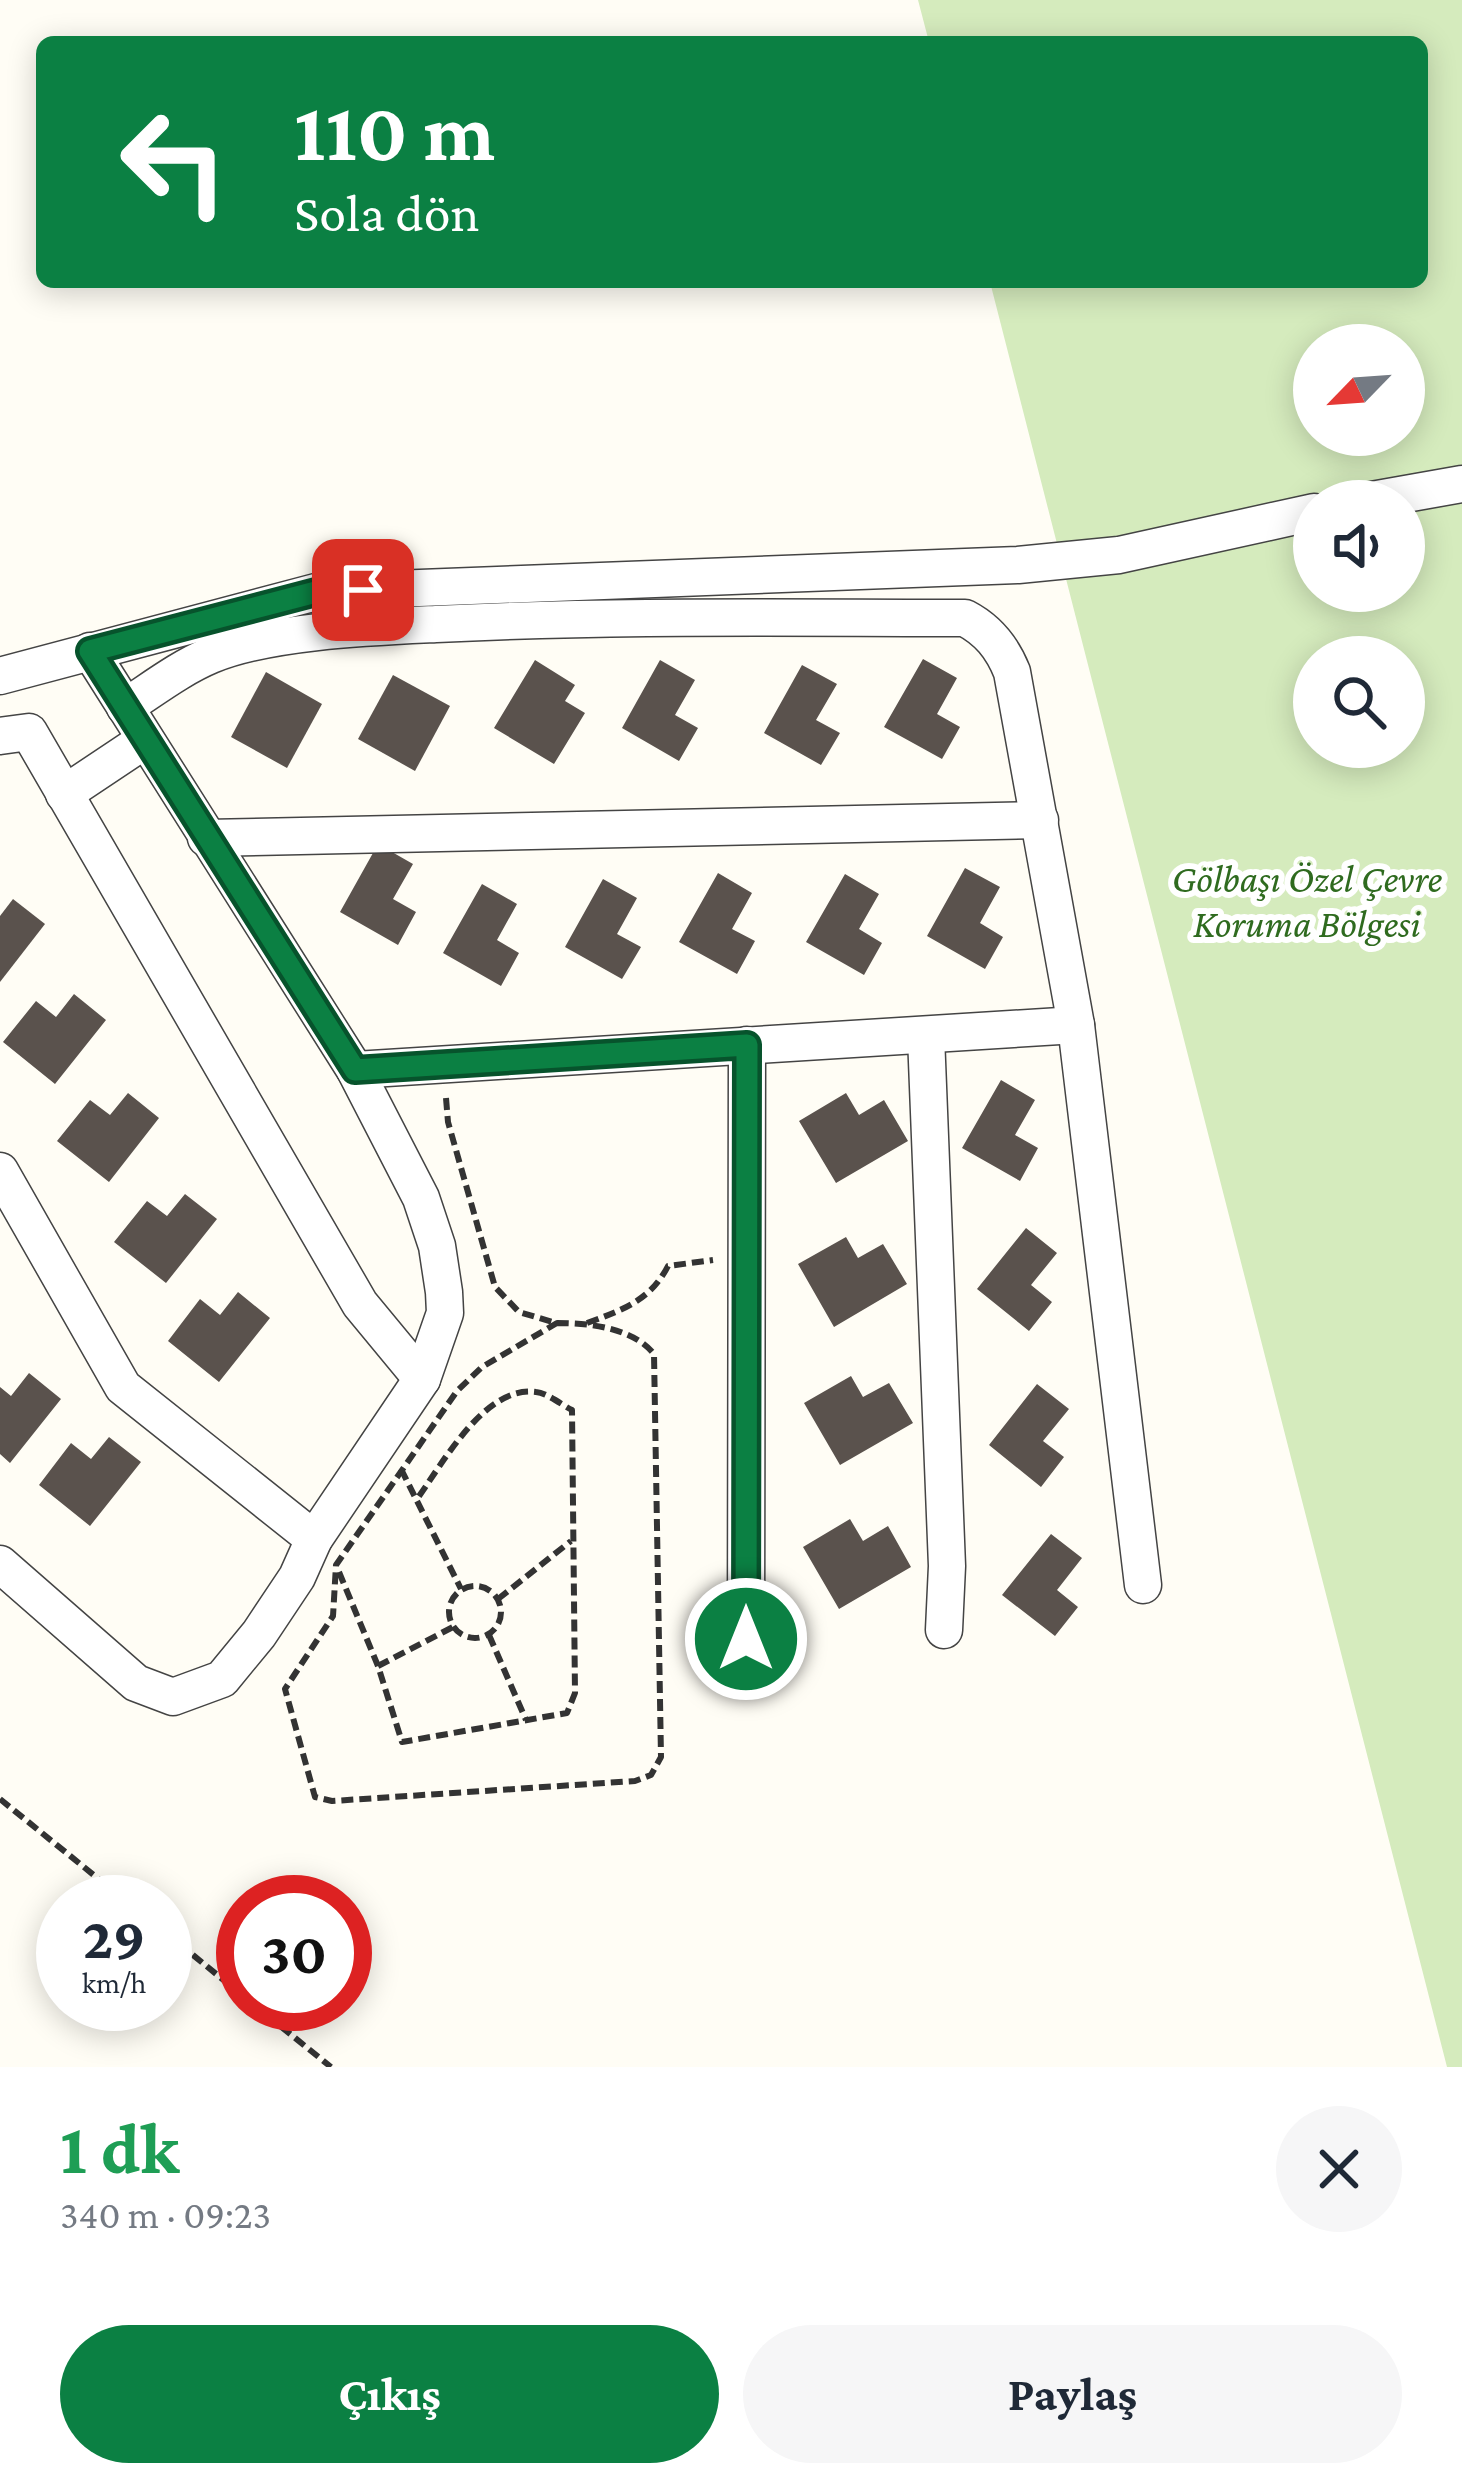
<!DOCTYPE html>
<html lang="tr">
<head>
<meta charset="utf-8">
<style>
	body { margin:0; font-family:"Crimson Pro",serif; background:#f6f6f7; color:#1f2937; height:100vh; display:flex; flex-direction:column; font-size:45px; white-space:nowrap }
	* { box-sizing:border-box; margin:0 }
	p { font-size:39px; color:#747a83 }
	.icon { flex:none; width:66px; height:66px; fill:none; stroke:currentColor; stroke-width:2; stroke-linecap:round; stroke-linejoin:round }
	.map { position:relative; height:2067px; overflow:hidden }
	.sheet { display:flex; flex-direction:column; background:#fff; flex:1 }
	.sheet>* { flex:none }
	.hud { position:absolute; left:36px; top:36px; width:1392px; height:252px; border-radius:18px; box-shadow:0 6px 30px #0003; background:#0b8043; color:#fff; overflow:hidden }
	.needle { width:78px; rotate:245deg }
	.tools { position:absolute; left:1293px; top:324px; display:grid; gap:24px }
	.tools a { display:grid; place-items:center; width:132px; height:132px; border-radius:50%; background:#fff; box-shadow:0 6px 30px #0003; font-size:60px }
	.speed { position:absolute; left:36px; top:1875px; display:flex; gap:24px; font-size:60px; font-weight:700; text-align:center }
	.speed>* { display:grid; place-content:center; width:156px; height:156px; border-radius:50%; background:#fff; box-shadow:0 6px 30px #0003; line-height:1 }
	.speed small { font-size:30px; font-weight:400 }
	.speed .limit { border:18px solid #d22; background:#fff; color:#111 }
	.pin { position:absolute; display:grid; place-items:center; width:102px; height:102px; color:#fff; margin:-51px; border-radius:24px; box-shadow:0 6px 18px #0006 }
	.me { position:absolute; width:132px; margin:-66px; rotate:0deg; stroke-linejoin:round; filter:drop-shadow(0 0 9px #0008) }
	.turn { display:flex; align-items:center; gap:42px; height:252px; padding:0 60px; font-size:54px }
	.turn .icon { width:156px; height:156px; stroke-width:2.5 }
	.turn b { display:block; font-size:84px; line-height:102px }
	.round { display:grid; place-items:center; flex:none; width:126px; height:126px; border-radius:63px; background:#f6f6f7 }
	.summary { display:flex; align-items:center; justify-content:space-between; height:204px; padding:0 60px }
	h1 { font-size:72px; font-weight:700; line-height:90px; color:#1e9e55 }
	.primary-button { display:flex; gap:24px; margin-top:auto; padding:24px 60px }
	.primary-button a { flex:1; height:138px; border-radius:72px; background:#0b8043; color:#fff; font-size:48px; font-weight:700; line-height:138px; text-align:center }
	.primary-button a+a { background:#f6f6f7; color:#1f2937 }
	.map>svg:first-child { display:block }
	.green { fill:#d5ebbd; fill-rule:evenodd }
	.building { fill:#5a524d }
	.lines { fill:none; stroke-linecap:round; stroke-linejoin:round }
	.minor-casing { stroke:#444; stroke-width:39 }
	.path { stroke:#333; stroke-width:6; stroke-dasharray:12 6; stroke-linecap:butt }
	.minor { stroke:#fff; stroke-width:36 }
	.route-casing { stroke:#07532c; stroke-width:30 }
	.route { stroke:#0b8043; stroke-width:21 }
	.labels { text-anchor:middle; stroke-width:12; stroke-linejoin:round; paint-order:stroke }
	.park-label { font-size:39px; font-style:italic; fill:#2f6b1f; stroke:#fff }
</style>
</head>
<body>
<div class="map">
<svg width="1462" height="2067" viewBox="0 0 1462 2067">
	<rect width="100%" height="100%" fill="#fffdf5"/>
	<!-- green -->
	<path class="green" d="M 918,0 L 1462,0 L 1462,2067 L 1447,2067 L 990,282 L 1422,282 L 1422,42 L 929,42 ZM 1314,345 L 1404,345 L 1404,435 L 1314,435 ZM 1314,501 L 1404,501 L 1404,591 L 1314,591 ZM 1314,657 L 1404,657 L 1404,747 L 1314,747 Z"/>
	<!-- building -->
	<g class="building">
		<polygon points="923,659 957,678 937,714 960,727 942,759 884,727"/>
		<polygon points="535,660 575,685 565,701 585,713 554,764 494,728"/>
		<polygon points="660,660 695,680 675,715 698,728 679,761 622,728"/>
		<polygon points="802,665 837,684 816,720 840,733 821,765 764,733"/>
		<polygon points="266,672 322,704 287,768 231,737"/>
		<polygon points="393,675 450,706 415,771 358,739"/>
		<polygon points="378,844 413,864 393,899 416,912 398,945 340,912"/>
		<polygon points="965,868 1000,887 980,923 1003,937 985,969 927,936"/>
		<polygon points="718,873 752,893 732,929 755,941 737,974 679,942"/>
		<polygon points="845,874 879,894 859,929 882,943 864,975 806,942"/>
		<polygon points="603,879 637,898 617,934 641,947 622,979 565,947"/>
		<polygon points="482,884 517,904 497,940 519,953 501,986 443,953"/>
		<polygon points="13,899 45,924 0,982 0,916"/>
		<polygon points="74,994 106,1020 55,1084 3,1042 36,1001 56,1017"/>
		<polygon points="1001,1080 1035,1100 1015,1135 1038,1148 1020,1181 962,1148"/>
		<polygon points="128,1093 159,1118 109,1182 57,1141 90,1100 110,1115"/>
		<polygon points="846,1093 859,1115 884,1100 908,1141 836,1183 799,1121"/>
		<polygon points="185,1194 217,1219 166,1283 114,1242 147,1201 167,1216"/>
		<polygon points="1026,1228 1057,1253 1031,1285 1052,1302 1029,1331 977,1289"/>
		<polygon points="846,1237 858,1258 883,1244 907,1284 834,1327 798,1264"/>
		<polygon points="238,1292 270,1318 219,1382 168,1341 200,1299 220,1315"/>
		<polygon points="29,1373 61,1399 10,1463 0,1454 0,1387 11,1396"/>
		<polygon points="851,1376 863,1397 889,1383 913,1423 840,1465 804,1403"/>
		<polygon points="1037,1384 1069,1409 1043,1441 1064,1457 1041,1487 989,1445"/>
		<polygon points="109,1437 141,1462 90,1526 39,1485 71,1443 91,1459"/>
		<polygon points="850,1519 863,1541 888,1526 911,1567 839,1609 803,1547"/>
		<polygon points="1051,1534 1082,1558 1057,1590 1078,1607 1055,1636 1002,1595"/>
	</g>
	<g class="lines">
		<defs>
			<g id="minor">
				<polyline points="1366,501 1462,484"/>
				<polyline points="0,676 316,592 1018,565 1119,555 1314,512"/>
				<path d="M 125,707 C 153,689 180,668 211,655 C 269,631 372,627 436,624 C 612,615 788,618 965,618 C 988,630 1002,647 1012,672 L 1076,1025 L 1143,1585"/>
				<polyline points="0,736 29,732 360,1304 422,1379"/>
				<polyline points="64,794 145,740"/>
				<polyline points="206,838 1040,820"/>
				<polyline points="926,1036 947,1566 944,1630"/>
				<polyline points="355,1070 1076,1025"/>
				<polyline points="0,1171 123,1387 314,1539"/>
				<polyline points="0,1564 136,1683 173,1697 222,1679 259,1634 297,1577 314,1539 422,1379 445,1313 444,1292 437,1246 421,1198 355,1070 90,651"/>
				<polyline points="746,1639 747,1045"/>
			</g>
		</defs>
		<!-- minor casing -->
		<use href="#minor" class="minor-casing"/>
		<!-- path -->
		<g class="path">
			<polyline points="446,1098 448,1122 495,1287 519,1312 556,1323"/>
			<path d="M 557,1323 C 590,1323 633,1328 654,1354 L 661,1757 L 651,1775 L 635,1781 L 332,1801 L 315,1797 L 285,1689 L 333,1616 L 336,1565 L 457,1391 L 482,1367 Z"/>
			<path d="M 587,1323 C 622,1310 650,1301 668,1266 L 713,1260"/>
			<polyline points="401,1469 461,1589"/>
			<path d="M 339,1572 L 378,1666 L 402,1742 L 567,1713 L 575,1693 L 572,1410 C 562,1405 547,1393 536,1392 C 485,1385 443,1463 417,1499"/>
			<circle cx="475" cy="1612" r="26"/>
			<polyline points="498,1599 571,1541"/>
			<polyline points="489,1635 526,1720"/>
			<polyline points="378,1666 453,1627"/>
			<polyline points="0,1799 127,1902"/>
			<polyline points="165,1932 243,1996"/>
			<polyline points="253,2004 331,2067"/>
		</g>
		<!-- minor -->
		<use href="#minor" class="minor"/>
	</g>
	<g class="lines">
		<defs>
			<polyline id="route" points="363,590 316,592 90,651 355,1070 747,1045 746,1639"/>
		</defs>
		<!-- route casing -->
		<use href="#route" class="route-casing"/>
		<!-- route -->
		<use href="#route" class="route"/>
	</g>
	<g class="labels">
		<!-- park labels -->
		<g class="park-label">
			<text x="1307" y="892">Gölbaşı Özel Çevre<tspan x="1307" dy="45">Koruma Bölgesi</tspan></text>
		</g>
	</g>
</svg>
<div class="tools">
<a><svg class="needle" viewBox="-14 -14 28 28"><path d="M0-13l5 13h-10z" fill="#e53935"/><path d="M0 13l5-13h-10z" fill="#747a83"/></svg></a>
<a><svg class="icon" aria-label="sound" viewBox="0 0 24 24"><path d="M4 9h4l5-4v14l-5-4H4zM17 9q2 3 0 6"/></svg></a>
<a><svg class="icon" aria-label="search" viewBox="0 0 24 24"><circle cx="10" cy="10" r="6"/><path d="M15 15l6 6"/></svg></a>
</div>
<div class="speed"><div>29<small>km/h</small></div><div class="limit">30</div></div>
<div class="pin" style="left:363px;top:590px;background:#d93025"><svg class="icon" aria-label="arrive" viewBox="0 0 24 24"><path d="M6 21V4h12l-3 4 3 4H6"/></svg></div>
<svg class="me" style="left:746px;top:1639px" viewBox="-20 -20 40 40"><circle r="17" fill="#0b8043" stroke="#fff" stroke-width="3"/><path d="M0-11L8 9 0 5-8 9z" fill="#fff"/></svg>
<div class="hud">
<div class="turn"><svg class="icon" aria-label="left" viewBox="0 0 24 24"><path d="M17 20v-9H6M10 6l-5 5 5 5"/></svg><div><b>110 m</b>Sola dön</div></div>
</div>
</div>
<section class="sheet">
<div class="summary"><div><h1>1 dk</h1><p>340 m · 09:23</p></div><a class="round"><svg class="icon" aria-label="close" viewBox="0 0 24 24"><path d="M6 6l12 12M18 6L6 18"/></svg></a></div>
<div class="primary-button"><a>Çıkış</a><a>Paylaş</a></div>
</section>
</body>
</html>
